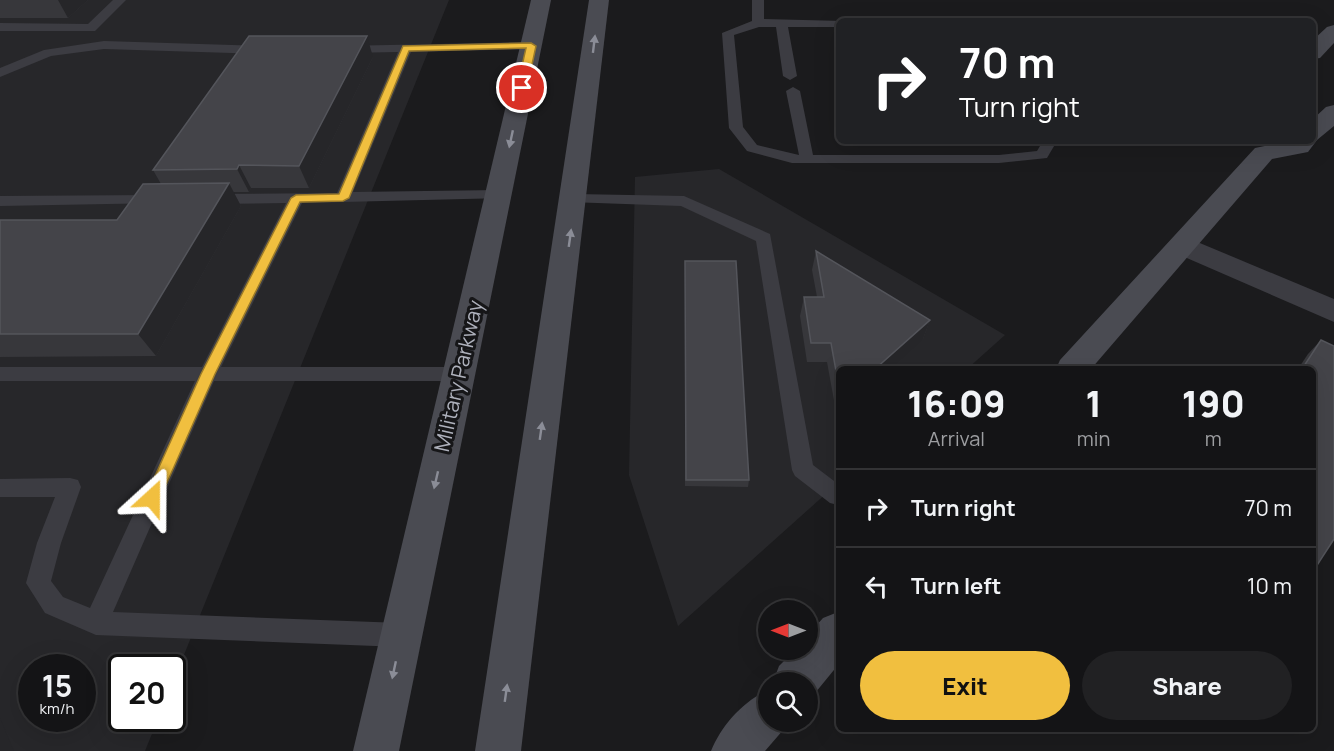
<!DOCTYPE html>
<html lang="en">
<head>
<meta charset="utf-8">
<style>
	body { margin:0; font-family:Manrope,sans-serif; background:#212123; color:#f1f3f6; height:100vh; display:flex; flex-direction:column; font-size:22px; white-space:nowrap }
	* { box-sizing:border-box; margin:0 }
	p { font-size:20px; color:#9d9ea1 }
	.icon { flex:none; width:33px; height:33px; fill:none; stroke:currentColor; stroke-width:2; stroke-linecap:round; stroke-linejoin:round }
	.map { position:relative; flex:1; overflow:hidden }
	.details { position:absolute; left:836px; top:366px; width:480px; height:366px; display:flex; flex-direction:column; background:#141416; border-radius:9px; box-shadow:0 6px 24px #0002,0 0 0 2px #333335 }
	.details>* { flex:none }
	.top-card { position:absolute; left:836px; top:18px; width:480px; height:126px; border-radius:9px; box-shadow:0 6px 24px #0002,0 0 0 2px #333335; background:#202124; color:#fff; overflow:hidden }
	.needle { width:39px; rotate:270deg }
	.controls { position:absolute; left:758px; top:600px; display:grid; gap:12px }
	.controls a { display:grid; place-items:center; width:60px; height:60px; border-radius:50%; background:#141416; box-shadow:0 6px 24px #0002,0 0 0 2px #333335; font-size:30px }
	.speed { position:absolute; left:18px; top:654px; display:flex; gap:12px; font-size:30px; font-weight:700; text-align:center }
	.speed>* { display:grid; place-content:center; width:78px; height:78px; border-radius:50%; background:#141416; box-shadow:0 6px 24px #0002,0 0 0 2px #333335; line-height:1 }
	.speed small { font-size:15px; font-weight:400 }
	.speed .limit { border:3px solid #111; border-radius:9px; background:#fff; color:#111 }
	.pin { position:absolute; display:grid; place-items:center; width:51px; height:51px; color:#fff; margin:-26px; border:3px solid #fff; border-radius:50%; box-shadow:0 2px 6px #0007 }
	.me { position:absolute; width:66px; margin:-33px; rotate:24deg; stroke-linejoin:round; filter:drop-shadow(0 0 4px #0008) }
	.turn { display:flex; align-items:center; gap:21px; height:126px; padding:0 24px; font-size:27px }
	.turn .icon { width:78px; height:78px; stroke-width:2.5 }
	.turn b { display:block; font-size:42px; line-height:51px }
	.eta { display:flex; justify-content:space-evenly; align-items:center; height:102px; text-align:center }
	.eta b { font-size:36px; font-weight:800; line-height:42px }
	.primary-button { display:flex; gap:12px; margin-top:auto; padding:12px 24px }
	.primary-button a { flex:1; height:69px; border-radius:36px; background:#f1bf3f; color:#111; font-size:24px; font-weight:800; line-height:69px; text-align:center }
	.primary-button a+a { background:#212123; color:#f1f3f6 }
	ul { padding:0; list-style:none }
	li { display:flex; align-items:center; gap:18px; height:78px; padding:0 24px; border-top:2px solid #333335 }
	li div { flex:1 }
	li b { display:block; font-size:22px }
	li em { font-style:normal }
	.map>svg:first-child { display:block }
	.built { fill:#27272a; fill-rule:evenodd }
	.lines { fill:none; stroke-linecap:round; stroke-linejoin:round }
	.lane { fill:#3c3c42; fill-rule:evenodd }
	.street { fill:#3c3c42; fill-rule:evenodd }
	.secondary { fill:#4a4b52; fill-rule:evenodd }
	.wall { fill:#37373b }
	.shaded-wall { fill:#262629 }
	.building { fill:#444449; stroke:#54555b; stroke-width:1.5 }
	.oneway { fill:#8b8d97 }
	.route { fill:#f1bf3f; stroke:#9d7c29; stroke-width:1.5 }
	.labels { text-anchor:middle; stroke-width:6; stroke-linejoin:round; paint-order:stroke }
	.street-label { font-size:21px; fill:#aeb1bc; stroke:#161618 }
</style>
</head>
<body>
<div class="map">
<svg width="1334" height="751" viewBox="0 0 1334 751">
	<rect width="100%" height="100%" fill="#1b1b1d"/>
	<!-- built -->
	<g class="built">
		<path d="M 0,0 L 449,0 L 173,682 L 172,668 L 122,668 L 122,718 L 158,719 L 145,751 L 0,751 ZM 32,668 L 82,668 L 82,718 L 32,718 Z"/>
		<polygon points="719,169 1005,335 967,369 838,369 838,483 678,626 629,475 635,177"/>
	</g>
	<g class="lines">
		<!-- lane -->
		<g class="lane">
			<polygon points="113,0 126,0 95,31 0,31 0,23 88,24"/>
			<polygon points="752,0 764,0 764,19 843,21 838,21 838,27 788,27 797,76 790,80 783,76 776,27 759,27 734,35 743,127 757,145 799,155 786,91 793,87 800,91 813,155 999,155 1037,151 1043,141 1057,141 1047,158 999,163 792,163 747,151 729,128 722,33 752,21"/>
			<polygon points="104,41 265,46 271,50 265,54 104,49 51,56 0,77 0,68 44,50"/>
			<polygon points="531,42 535,43 537,46 535,49 411,52 353,192 499,190 507,195 505,198 302,203 221,367 460,367 467,369 470,374 467,379 460,381 214,381 113,612 401,623 410,626 413,635 410,644 401,647 96,635 45,613 26,583 37,543 55,497 0,497 0,479 70,478 78,480 81,487 61,543 51,581 63,597 90,608 195,381 0,381 0,367 202,367 286,203 212,204 204,199 212,194 337,193 398,52 345,53 341,52 339,49 341,46"/>
			<polygon points="575,194 684,196 770,234 813,465 838,484 838,505 830,503 795,476 792,470 756,241 681,206 569,202 567,199"/>
			<polygon points="156,195 164,200 162,203 0,206 0,196"/>
		</g>
		<!-- street -->
		<polygon class="street" points="1183,236 1334,299 1334,322 1173,252 1169,245 1173,238"/>
		<!-- secondary -->
		<g class="secondary">
			<polygon points="531,0 551,0 399,751 353,751"/>
			<polygon points="589,0 609,0 521,751 475,751"/>
			<polygon points="1334,25 1334,43 1320,58 1312,59 1312,41 1327,27"/>
			<polygon points="1334,105 1334,126 1317,140 1308,152 1272,159 1091,369 1056,369 1060,360 1255,148 1290,141 1312,141 1312,120 1326,107"/>
			<polygon points="838,612 838,665 811,698 807,699 807,682 773,682 779,666 795,650 807,650 807,636 823,618"/>
			<path d="M 768,690 L 768,722 L 787,722 L 784,729 L 765,751 L 711,751 C 721,726 743,701 768,690 Z"/>
		</g>
	</g>
	<!-- wall -->
	<g class="wall">
		<polygon points="0,0 88,0 68,18 0,18"/>
		<polygon points="373,57 309,188 251,188 249,192 233,192 241,206 156,356 0,357 0,220 117,220 161,184 153,170"/>
		<polygon points="816,251 930,320 923,339 838,369 838,415 837,417 827,362 807,362 800,316 804,297 817,297 812,270"/>
		<polygon points="685,261 749,480 748,487 685,486"/>
		<polygon points="1321,340 1312,369 1298,369 1308,354"/>
	</g>
	<!-- shaded-wall -->
	<g class="shaded-wall">
		<polygon points="58,0 88,0 68,18"/>
		<polygon points="367,36 373,57 309,188 299,166"/>
		<polygon points="239,165 251,188 249,192 237,169"/>
		<polygon points="229,183 241,206 156,356 138,334"/>
		<polygon points="930,320 923,339 890,369 875,369"/>
		<polygon points="0,718 14,751 0,751"/>
	</g>
	<!-- building -->
	<g class="building">
		<polygon points="249,36 367,36 299,166 239,165 237,169 153,170"/>
		<polygon points="229,183 138,334 0,334 0,220 117,220 143,184"/>
		<polygon points="816,251 930,320 875,369 838,369 838,382 831,343 811,343 804,297 824,297"/>
		<polygon points="685,261 736,261 749,480 686,480"/>
		<polygon points="1321,340 1334,346 1334,539 1312,573 1312,369 1302,369"/>
	</g>
	<!-- one-way arrows -->
	<defs><path id="oneway-solid" d="M-6-.8H1V-3.2L6.5 0L1 3.2V.8H-6Z" transform="scale(1.5)"/></defs>
	<g class="oneway">
		<use href="#oneway-solid" transform="translate(594 44) rotate(-83)"/>
		<use href="#oneway-solid" transform="translate(511 139) rotate(102)"/>
		<use href="#oneway-solid" transform="translate(570 238) rotate(-82)"/>
		<use href="#oneway-solid" transform="translate(541 431) rotate(-82)"/>
		<use href="#oneway-solid" transform="translate(436 480) rotate(103)"/>
		<use href="#oneway-solid" transform="translate(394 670) rotate(102)"/>
		<use href="#oneway-solid" transform="translate(506 693) rotate(-82)"/>
	</g>
	<!-- route -->
	<polygon class="route" points="531,43 536,46 527,88 522,91 517,88 526,48 409,51 349,198 343,201 300,202 215,374 158,503 152,505 147,503 145,498 201,374 291,198 296,195 339,194 403,46"/>
	<g class="labels">
		<!-- street labels -->
		<g class="street-label">
			<text transform="translate(459 376) rotate(-77)" y="7">Military Parkway</text>
		</g>
	</g>
</svg>
<div class="controls">
<a><svg class="needle" viewBox="-14 -14 28 28"><path d="M0-13l5 13h-10z" fill="#e53935"/><path d="M0 13l5-13h-10z" fill="#9d9ea1"/></svg></a>
<a><svg class="icon" aria-label="search" viewBox="0 0 24 24"><circle cx="10" cy="10" r="6"/><path d="M15 15l6 6"/></svg></a>
</div>
<div class="speed"><div>15<small>km/h</small></div><div class="limit">20</div></div>
<div class="pin" style="left:522px;top:88px;background:#d93025"><svg class="icon" aria-label="arrive" viewBox="0 0 24 24"><path d="M6 21V4h12l-3 4 3 4H6"/></svg></div>
<svg class="me" style="left:152px;top:498px" viewBox="-20 -20 40 40"><path d="M0-17L14 15 0 8-14 15z" fill="#f1bf3f" stroke="#fff" stroke-width="4"/></svg>
<div class="top-card">
<div class="turn"><svg class="icon" aria-label="right" viewBox="0 0 24 24"><path d="M7 20v-9h11M14 6l5 5-5 5"/></svg><div><b>70 m</b>Turn right</div></div>
</div>
<section class="details">
<div class="eta">
<div><b>16:09</b><p>Arrival</p></div>
<div><b>1</b><p>min</p></div>
<div><b>190</b><p>m</p></div>
</div>
<ul>
<li><svg class="icon" aria-label="right" viewBox="0 0 24 24"><path d="M7 20v-9h11M14 6l5 5-5 5"/></svg><div><b>Turn right</b></div><em>70 m</em></li>
<li><svg class="icon" aria-label="left" viewBox="0 0 24 24"><path d="M17 20v-9H6M10 6l-5 5 5 5"/></svg><div><b>Turn left</b></div><em>10 m</em></li>
</ul>
<div class="primary-button"><a>Exit</a><a>Share</a></div>
</section>
</div>
</body>
</html>
